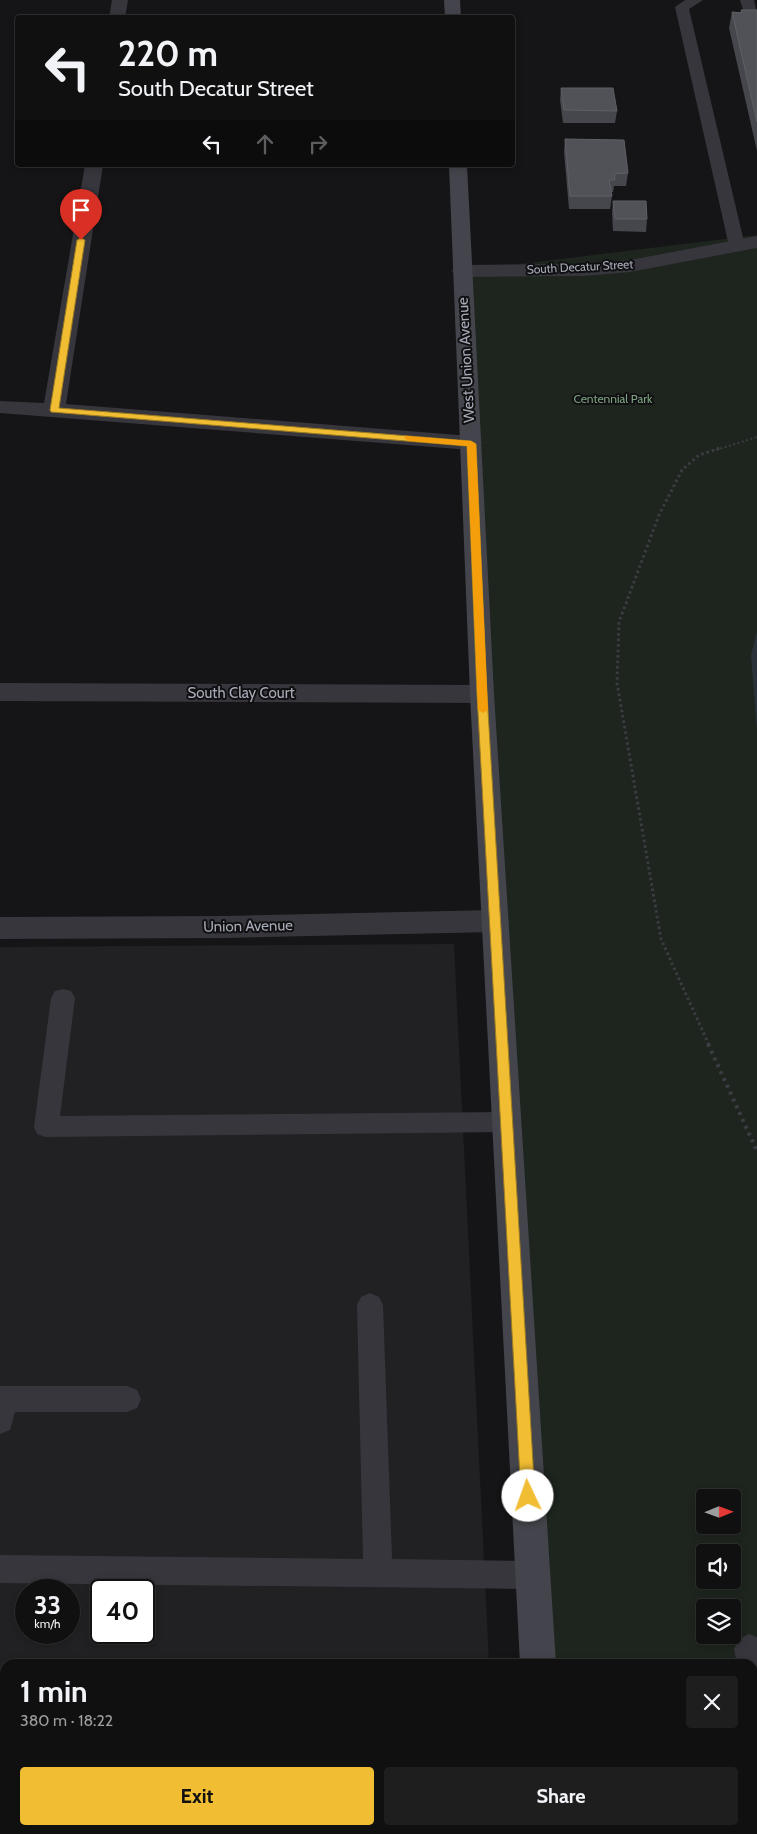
<!DOCTYPE html>
<html lang="en">
<head>
<meta charset="utf-8">
<style>
	body { margin:0; font-family:Cabin,sans-serif; background:#1e1e1f; color:#f1f3f6; height:100vh; display:flex; flex-direction:column; font-size:19px; white-space:nowrap }
	* { box-sizing:border-box; margin:0 }
	p { font-size:16px; color:#9c9d9f }
	.icon { flex:none; width:28px; height:28px; fill:none; stroke:currentColor; stroke-width:2; stroke-linecap:round; stroke-linejoin:round }
	.map { position:relative; flex:1; overflow:hidden }
	.sheet { position:absolute; left:0px; top:1659px; width:758px; height:176px; display:flex; flex-direction:column; background:#101011; border-radius:15px 15px 0 0; box-shadow:0 2px 8px #0003,0 0 0 1px #303031 }
	.sheet>* { flex:none }
	.top-card { position:absolute; left:15px; top:15px; width:500px; height:152px; border-radius:5px; box-shadow:0 2px 8px #0003,0 0 0 1px #303031; background:#101011; color:#f1f3f6; overflow:hidden }
	.needle { width:32px; rotate:89deg }
	.tools { position:absolute; left:696px; top:1489px; display:grid; gap:10px }
	.tools a { display:grid; place-items:center; width:45px; height:45px; border-radius:5px; background:#101011; box-shadow:0 2px 8px #0003,0 0 0 1px #303031; font-size:25px }
	.speed { position:absolute; left:15px; top:1579px; display:flex; gap:10px; font-size:25px; font-weight:700; text-align:center }
	.speed>* { display:grid; place-content:center; width:65px; height:65px; border-radius:50%; background:#101011; box-shadow:0 2px 8px #0003,0 0 0 1px #303031; line-height:1 }
	.speed small { font-size:12px; font-weight:400 }
	.speed .limit { border:2px solid #111; border-radius:8px; background:#fff; color:#111 }
	.pin { position:absolute; display:grid; place-items:center; width:42px; height:42px; color:#fff; margin:-51px -21px; border-radius:50% 50% 50% 0; rotate:-45deg; box-shadow:0 0 5px #0007 }
	.pin .icon { rotate:45deg }
	.me { position:absolute; width:55px; margin:-28px; rotate:357deg; stroke-linejoin:round; filter:drop-shadow(0 0 4px #0008) }
	.turn { display:flex; align-items:center; gap:18px; height:105px; padding:0 20px; font-size:22px }
	.turn .icon { width:65px; height:65px; stroke-width:2.5 }
	.turn b { display:block; font-size:35px; line-height:42px }
	.lanes { display:flex; align-items:center; height:48px; padding:0 20px; background:#0003; justify-content:center; gap:25px; direction:ltr }
	.lanes .off { opacity:.35 }
	.round { display:grid; place-items:center; flex:none; width:52px; height:52px; border-radius:5px; background:#1e1e1f }
	.head { display:flex; align-items:center; justify-content:space-between; height:85px; padding:0 20px }
	h1 { font-size:30px; font-weight:800; line-height:38px }
	.button { display:flex; gap:10px; margin-top:auto; padding:10px 20px }
	.button a { flex:1; height:58px; border-radius:5px; background:#f1bd32; color:#111; font-size:20px; font-weight:800; line-height:58px; text-align:center }
	.button a+a { background:#1e1e1f; color:#f1f3f6 }
	.map>svg:first-child { display:block }
	.built { fill:#212124; fill-rule:evenodd }
	.green { fill:#1d251e; fill-rule:evenodd }
	.water { fill:#2b333a }
	.lines { fill:none; stroke-linecap:round; stroke-linejoin:round }
	.path-far2 { stroke:#3c3d43; stroke-width:2; stroke-dasharray:2 2.5; stroke-linecap:butt }
	.path-far1 { stroke:#3c3d43; stroke-width:3; stroke-dasharray:2.5 3; stroke-linecap:butt }
	.path { stroke:#3c3d43; stroke-width:4; stroke-dasharray:3 4.5; stroke-linecap:butt }
	.lane { fill:#36363c; fill-rule:evenodd }
	.street { fill:#36363c; fill-rule:evenodd }
	.secondary { fill:#44454c; fill-rule:evenodd }
	.wall { fill:#46474c }
	.building { fill:#515258; stroke:#5e6066 }
	.route { fill:#f1bd32; stroke:#9d7b20 }
	.slow { fill:#f59e0b }
	.labels { text-anchor:middle; stroke-width:4; stroke-linejoin:round; paint-order:stroke }
	.far-street-label { font-size:12px; fill:#a7abb7; stroke:#101012 }
	.far-park-label { font-size:12px; fill:#7ea282; stroke:#101012 }
	.street-label { font-size:15px; fill:#a7abb7; stroke:#101012 }
</style>
</head>
<body>
<div class="map">
<svg width="757" height="1834" viewBox="0 0 757 1834">
	<rect width="100%" height="100%" fill="#151517"/>
	<!-- built -->
	<path class="built" d="M 454,944 L 489,1664 L 5,1664 L 5,1719 L 0,1719 L 0,947 ZM 26,1590 L 69,1590 L 69,1632 L 26,1632 ZM 101,1590 L 144,1590 L 144,1632 L 101,1632 Z"/>
	<!-- green -->
	<path class="green" d="M 757,235 L 757,1834 L 550,1834 L 549,1830 L 752,1830 L 752,1664 L 538,1664 L 462,271 ZM 705,1498 L 732,1498 L 732,1525 L 705,1525 ZM 705,1552 L 732,1552 L 732,1580 L 705,1580 ZM 705,1608 L 732,1608 L 732,1635 L 705,1635 Z"/>
	<!-- water -->
	<polygon class="water" points="757,631 757,731 751,655"/>
	<g class="lines">
		<!-- path-far2 -->
		<polyline class="path-far2" points="716,450 757,437"/>
		<!-- path-far1 -->
		<polyline class="path-far1" points="709,1045 661,939 617,683 619,622 659,515 682,470 699,455 720,448"/>
		<!-- path -->
		<polyline class="path" points="708,1044 757,1151"/>
		<!-- lane -->
		<g class="lane">
			<polygon points="685,0 703,0 689,9 745,246 743,249 731,249 729,246 675,7"/>
			<polygon points="740,0 754,0 757,14 756,20 746,20"/>
			<polygon points="63,989 71,991 75,998 60,1116 507,1112 516,1115 519,1122 516,1129 507,1132 46,1137 37,1134 34,1127 51,998 55,991"/>
			<polygon points="370,1293 379,1297 383,1305 392,1559 533,1561 543,1565 547,1575 543,1585 533,1589 0,1583 0,1555 363,1559 357,1305 361,1297"/>
			<polygon points="0,1386 127,1386 137,1390 141,1399 137,1408 127,1412 15,1412 10,1430 0,1434"/>
			<polygon points="749,1634 757,1637 757,1715 752,1713 752,1664 737,1664 734,1649 739,1639"/>
			<rect x="0" y="1739" width="5" height="30"/>
		</g>
		<!-- street -->
		<g class="street">
			<polygon points="112,0 128,0 125,18 109,18"/>
			<polygon points="85,165 103,165 66,404 471,436 479,438 482,443 479,448 471,450 0,413 0,401 44,403"/>
			<polygon points="757,236 757,248 630,272 584,276 462,277 455,275 452,271 455,267 462,265 584,264 630,260"/>
			<polygon points="0,683 482,685 491,688 494,694 491,700 482,703 0,701"/>
			<polygon points="495,910 505,913 509,921 505,929 495,932 224,938 0,939 0,917 224,916"/>
		</g>
		<!-- secondary -->
		<g class="secondary">
			<polygon points="444,0 460,0 461,18 445,18"/>
			<polygon points="449,165 467,165 494,694 556,1664 520,1664 470,694"/>
			<polygon points="530,1830 568,1830 569,1834 531,1834"/>
		</g>
	</g>
	<!-- wall -->
	<g class="wall">
		<polygon points="741,10 757,10 757,151 729,28 732,12 741,12"/>
		<polygon points="561,88 617,111 615,123 563,123 560,100"/>
		<polygon points="565,139 628,173 626,186 614,186 613,192 611,192 612,196 610,209 569,209 564,152"/>
		<polygon points="613,201 647,219 646,232 613,231 612,213"/>
	</g>
	<!-- building -->
	<g class="building">
		<polygon points="741,10 757,10 757,122 732,12 742,13"/>
		<polygon points="561,88 613,88 617,111 564,110"/>
		<polygon points="565,139 624,140 628,173 614,174 615,180 609,180 612,196 570,196"/>
		<polygon points="613,201 646,201 647,219 615,219"/>
	</g>
	<!-- route -->
	<polygon class="route" points="81,238 85,240 59,408 471,441 476,444 487,694 535,1496 533,1501 528,1503 523,1501 521,1496 477,694 467,446 51,412 50,410 77,240"/>
	<!-- slow -->
	<polygon class="slow" points="406,436 471,441 476,444 488,710 483,713 478,710 467,446 409,441 404,438"/>
	<g class="labels">
		<!-- far-street labels -->
		<g class="far-street-label">
			<text transform="translate(580 267) rotate(-3)" y="4">South Decatur Street</text>
		</g>
		<!-- far-park labels -->
		<g class="far-park-label">
			<text x="613" y="403">Centennial Park</text>
		</g>
		<!-- street labels -->
		<g class="street-label">
			<text transform="translate(466 360) rotate(-93)" y="5">West Union Avenue</text>
			<text x="241" y="698">South Clay Court</text>
			<text transform="translate(248 926) rotate(-1)" y="5">Union Avenue</text>
		</g>
	</g>
</svg>
<div class="tools">
<a><svg class="needle" viewBox="-14 -14 28 28"><path d="M0-13l5 13h-10z" fill="#e53935"/><path d="M0 13l5-13h-10z" fill="#9c9d9f"/></svg></a>
<a><svg class="icon" aria-label="sound" viewBox="0 0 24 24"><path d="M4 9h4l5-4v14l-5-4H4zM17 9q2 3 0 6"/></svg></a>
<a><svg class="icon" aria-label="layers" viewBox="0 0 24 24"><path d="M12 4l9 5-9 5-9-5zM3 14l9 5 9-5"/></svg></a>
</div>
<div class="speed"><div>33<small>km/h</small></div><div class="limit">40</div></div>
<div class="pin" style="left:81px;top:240px;background:#d93025"><svg class="icon" aria-label="arrive" viewBox="0 0 24 24"><path d="M6 21V4h12l-3 4 3 4H6"/></svg></div>
<svg class="me" style="left:528px;top:1496px" viewBox="-20 -20 40 40"><circle r="19" fill="#fff"/><path d="M0-13L10 11 0 6-10 11z" fill="#f1bd32"/></svg>
<div class="top-card">
<div class="turn"><svg class="icon" aria-label="left" viewBox="0 0 24 24"><path d="M17 20v-9H6M10 6l-5 5 5 5"/></svg><div><b>220 m</b>South Decatur Street</div></div>
<div class="lanes"><svg class="icon" aria-label="left" viewBox="0 0 24 24"><path d="M17 20v-9H6M10 6l-5 5 5 5"/></svg><svg class="icon off" aria-label="ahead" viewBox="0 0 24 24"><path d="M12 20V5M6 11l6-6 6 6"/></svg><svg class="icon off" aria-label="right" viewBox="0 0 24 24"><path d="M7 20v-9h11M14 6l5 5-5 5"/></svg></div>
</div>
<section class="sheet">
<div class="head"><div><h1>1 min</h1><p>380 m · 18:22</p></div><a class="round"><svg class="icon" aria-label="close" viewBox="0 0 24 24"><path d="M6 6l12 12M18 6L6 18"/></svg></a></div>
<div class="button"><a>Exit</a><a>Share</a></div>
</section>
</div>
</body>
</html>
